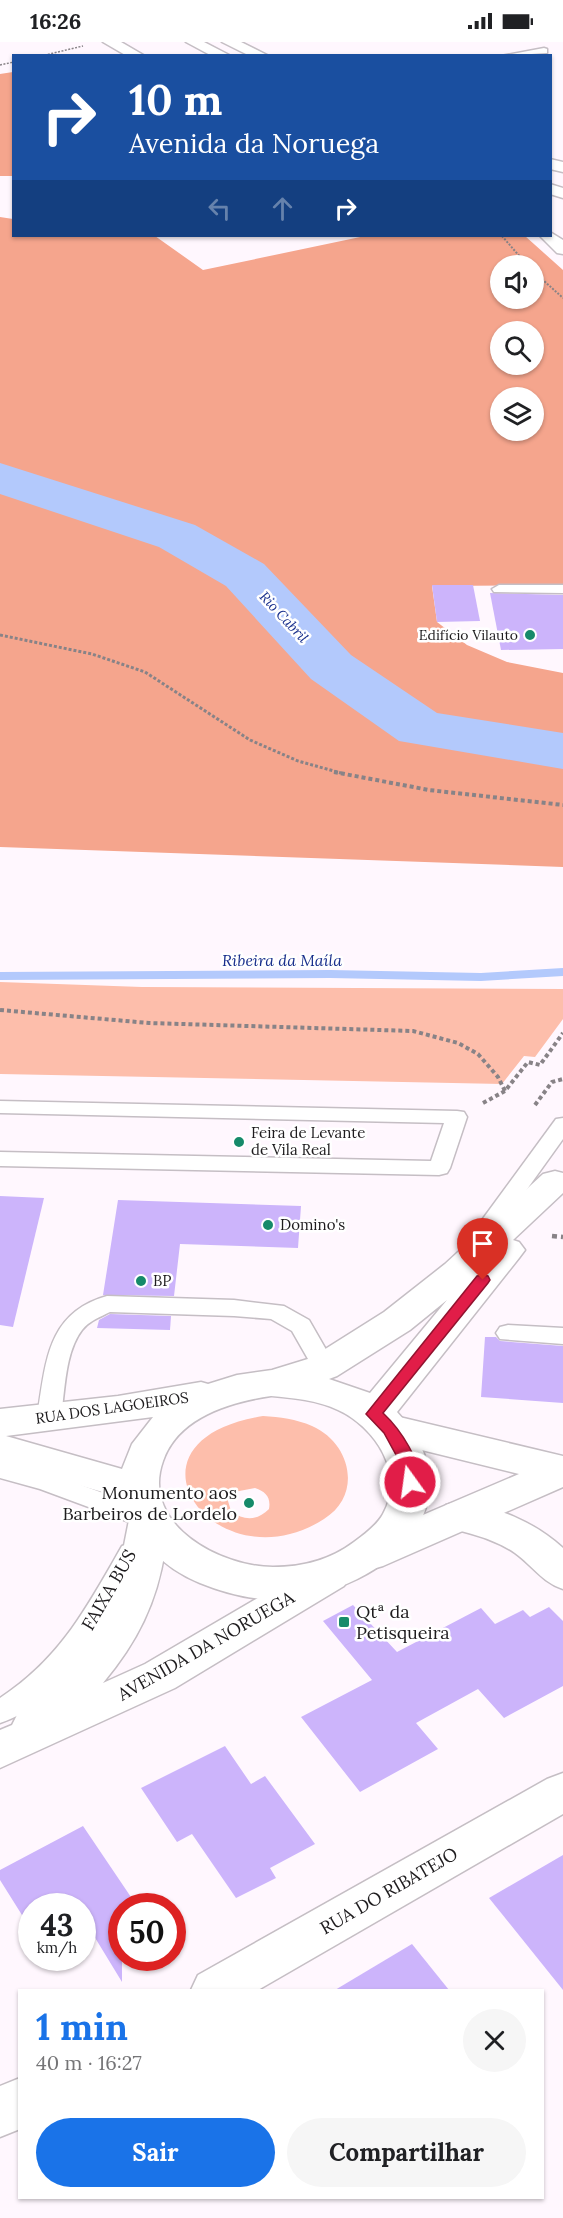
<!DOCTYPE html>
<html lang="pt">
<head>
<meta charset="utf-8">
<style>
	body { margin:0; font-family:Lora,serif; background:#f6f6f6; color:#202124; height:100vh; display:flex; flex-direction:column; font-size:22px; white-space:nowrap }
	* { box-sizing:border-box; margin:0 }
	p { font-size:20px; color:#757577 }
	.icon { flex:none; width:33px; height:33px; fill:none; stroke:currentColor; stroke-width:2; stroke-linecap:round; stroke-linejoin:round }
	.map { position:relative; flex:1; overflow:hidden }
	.side { position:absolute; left:18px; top:1947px; width:526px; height:210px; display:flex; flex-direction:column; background:#fff; border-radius:0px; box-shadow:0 2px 4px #0004 }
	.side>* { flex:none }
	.top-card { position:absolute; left:12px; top:12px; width:540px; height:183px; border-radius:0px; box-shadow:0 2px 4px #0004; background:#1a4fa0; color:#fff; overflow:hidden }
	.controls { position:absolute; left:490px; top:213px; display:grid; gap:12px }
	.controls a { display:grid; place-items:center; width:54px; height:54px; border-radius:50%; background:#fff; box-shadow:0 2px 4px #0004; font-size:30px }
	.speed { position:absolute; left:18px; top:1851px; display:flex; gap:12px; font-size:30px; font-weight:700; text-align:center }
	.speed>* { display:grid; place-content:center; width:78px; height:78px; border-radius:50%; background:#fff; box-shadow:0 2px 4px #0004; line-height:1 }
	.speed small { font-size:15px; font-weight:400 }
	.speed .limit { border:9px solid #d22; background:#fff; color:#111 }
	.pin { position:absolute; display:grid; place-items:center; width:51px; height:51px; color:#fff; margin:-62px -26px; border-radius:50% 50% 50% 0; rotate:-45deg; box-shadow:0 0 6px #0007 }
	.pin .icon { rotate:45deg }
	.me { position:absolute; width:66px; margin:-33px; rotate:346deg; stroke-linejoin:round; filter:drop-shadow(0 0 4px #0008) }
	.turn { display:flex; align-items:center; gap:21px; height:126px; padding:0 18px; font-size:27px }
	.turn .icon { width:78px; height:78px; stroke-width:2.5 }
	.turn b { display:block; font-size:42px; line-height:51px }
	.lanes { display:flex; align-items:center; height:57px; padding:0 18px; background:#0003; justify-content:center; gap:30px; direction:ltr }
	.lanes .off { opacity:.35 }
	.round { display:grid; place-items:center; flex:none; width:63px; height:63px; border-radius:32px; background:#f6f6f6 }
	.head { display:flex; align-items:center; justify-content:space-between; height:102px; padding:0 18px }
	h1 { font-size:36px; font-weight:800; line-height:45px; color:#1a73e8 }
	.primary-button { display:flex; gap:12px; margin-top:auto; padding:12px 18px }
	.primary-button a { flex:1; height:69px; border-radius:36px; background:#1a73e8; color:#fff; font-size:24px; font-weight:800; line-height:69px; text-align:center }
	.primary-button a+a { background:#f6f6f6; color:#202124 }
	.status { display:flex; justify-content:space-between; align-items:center; height:42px; padding:0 30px; background:#fff; direction:ltr }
	.status svg { height:16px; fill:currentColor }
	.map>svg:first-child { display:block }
	.green { fill:#fdbeab; fill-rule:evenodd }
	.forest { fill:#f5a58d; fill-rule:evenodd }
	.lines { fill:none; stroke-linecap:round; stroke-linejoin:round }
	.stream { fill:#b3c9fc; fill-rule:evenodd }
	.river { fill:#b3c9fc; fill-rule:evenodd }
	.building { fill:#ccb4fb }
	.service-casing { stroke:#c5bec4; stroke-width:3 }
	.minor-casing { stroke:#c5bec4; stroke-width:3 }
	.tertiary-casing { stroke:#c5bec4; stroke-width:3 }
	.secondary-casing { stroke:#c5bec4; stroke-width:3 }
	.trunk-casing { stroke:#c5bec4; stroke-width:3 }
	.path-far4 { stroke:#888387; stroke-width:1.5; stroke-dasharray:2 1.5; stroke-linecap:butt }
	.path-far3 { stroke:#888387; stroke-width:2; stroke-dasharray:2 1.5; stroke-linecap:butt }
	.path-far2 { stroke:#888387; stroke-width:3; stroke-dasharray:3 2; stroke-linecap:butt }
	.path-far1 { stroke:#888387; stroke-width:4; stroke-dasharray:4 3; stroke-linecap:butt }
	.path { stroke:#888387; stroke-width:4.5; stroke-dasharray:5 4; stroke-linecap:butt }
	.service { fill:#fff; fill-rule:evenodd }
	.minor { fill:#fff; fill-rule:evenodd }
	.tertiary { fill:#fff; fill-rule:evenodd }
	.secondary { fill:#fff; fill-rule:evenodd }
	.trunk { fill:#fff; fill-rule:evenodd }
	.route { fill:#e11d48; stroke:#92132f; stroke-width:1.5 }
	.poi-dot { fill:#168a6a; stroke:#fff; stroke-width:2 }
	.labels { text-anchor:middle; stroke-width:5; stroke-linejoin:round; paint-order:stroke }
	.far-water-label { font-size:14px; font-style:italic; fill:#182f8c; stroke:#fff }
	.far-poi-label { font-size:14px; fill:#1e1c1e; stroke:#fff; text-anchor:end }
	.poi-label { font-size:15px; fill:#1e1c1e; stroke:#fff; text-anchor:start }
	.street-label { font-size:15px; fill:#1e1c1e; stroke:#fff }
	.water-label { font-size:16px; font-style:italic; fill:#182f8c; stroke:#fff }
	.near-poi-label { font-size:18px; fill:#1e1c1e; stroke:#fff; text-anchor:end }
	.near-street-label { font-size:18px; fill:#1e1c1e; stroke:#fff }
</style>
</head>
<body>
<div class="status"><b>16:26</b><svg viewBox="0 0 49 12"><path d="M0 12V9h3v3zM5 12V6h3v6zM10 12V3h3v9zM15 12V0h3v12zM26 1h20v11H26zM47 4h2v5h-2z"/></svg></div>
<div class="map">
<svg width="563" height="2176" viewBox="0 0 563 2176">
	<rect width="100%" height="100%" fill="#fff7fe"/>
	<!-- green -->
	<g class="green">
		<polygon points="0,940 142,945 563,947 563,977 535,1015 524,1014 502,1042 0,1032"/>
		<path d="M 263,1374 C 280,1375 296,1377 312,1384 C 351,1401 363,1453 324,1477 C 217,1546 107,1399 263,1374 ZM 255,1446 C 266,1450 271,1455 269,1467 C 257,1479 244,1479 231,1469 L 228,1459 L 234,1450 Z"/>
	</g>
	<!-- forest -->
	<g class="forest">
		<polygon points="13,30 13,134 0,134 0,32"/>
		<path d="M 0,175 L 13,177 L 14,194 L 155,194 L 203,228 L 365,194 L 525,194 L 563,228 L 563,543 L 432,544 L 437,580 L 467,603 L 507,620 L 563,631 L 563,825 L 0,805 ZM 501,224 L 534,224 L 534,256 L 501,256 ZM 501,290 L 534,290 L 534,322 L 501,322 ZM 501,356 L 534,356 L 534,388 L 501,388 Z"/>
	</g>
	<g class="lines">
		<!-- stream -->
		<polygon class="stream" points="563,926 563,934 481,939 330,936 0,938 0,930 330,928 481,931"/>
		<!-- river -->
		<polygon class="river" points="0,421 195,483 264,522 351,613 437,671 563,691 563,727 399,699 311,637 226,544 159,505 0,452"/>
	</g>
	<!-- building -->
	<g class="building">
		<polygon points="432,543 473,543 480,579 437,580"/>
		<polygon points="490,551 563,553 563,607 501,608"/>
		<polygon points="0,1154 44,1156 13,1285 0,1283"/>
		<polygon points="118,1158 301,1164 298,1206 180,1202 174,1254 103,1253"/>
		<polygon points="110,1272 171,1274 170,1288 97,1286 99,1278"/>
		<polygon points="485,1295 496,1295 500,1299 563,1304 563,1361 481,1355"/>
		<polygon points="353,1563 397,1610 481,1566 495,1582 523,1568 530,1575 549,1565 563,1579 563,1644 504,1676 478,1647 416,1681 438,1707 360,1750 301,1675 372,1638 323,1579"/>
		<polygon points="225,1704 251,1742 265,1734 315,1802 270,1826 276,1836 236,1856 192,1792 177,1800 141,1746"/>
		<polygon points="83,1784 137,1864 122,1864 122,1940 94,1894 82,1901 82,1864 32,1864 32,1889 0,1838 0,1828"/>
		<polygon points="563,1813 563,1948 489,1856"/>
		<polygon points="412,1902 449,1948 335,1948"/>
	</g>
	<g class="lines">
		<defs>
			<g id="service">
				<polygon points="544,6 547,7 547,11 501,14"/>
				<polygon points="499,543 563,543 563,551 494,550 492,547"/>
				<polygon points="0,1059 457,1069 464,1070 467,1075 450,1126 447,1131 439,1133 0,1124 0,1110 431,1119 444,1081 0,1071"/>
				<polygon points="563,1076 563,1097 487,1203 479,1205 471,1203 468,1198 471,1193 556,1077"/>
				<path d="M 107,1254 L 234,1258 L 284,1264 L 309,1278 L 336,1325 L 332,1331 L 324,1333 L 316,1331 L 292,1289 L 271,1277 L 234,1274 L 110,1270 C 100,1275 89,1279 82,1288 C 65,1310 65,1348 61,1375 L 58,1381 L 49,1384 L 40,1381 L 37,1375 C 46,1322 46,1271 107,1254 Z"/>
				<polygon points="508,1283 563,1286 563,1302 500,1297 496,1291 500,1285"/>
				<polygon points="0,1418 56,1434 158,1471 161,1481 157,1488 148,1491 139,1488 137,1483 40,1447 0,1436"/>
				<path d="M 131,1501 L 140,1504 L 144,1511 C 111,1571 70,1658 0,1681 L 0,1656 C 61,1616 87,1565 122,1504 Z"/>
			</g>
			<g id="minor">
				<polygon points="103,0 121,0 145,14 127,14"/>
				<polygon points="222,0 241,0 269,14 250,14"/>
				<polygon points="550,117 563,120 563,130 550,127"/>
				<path d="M 460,1459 C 499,1466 533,1479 563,1506 L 563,1547 C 542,1540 533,1524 515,1511 C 493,1496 471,1492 446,1485 L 440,1474 L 446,1463 Z"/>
				<polygon points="563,1731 563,1772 258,1948 191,1948 198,1933 547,1737"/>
				<polygon points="20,2036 20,2087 0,2095 0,2044"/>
			</g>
			<g id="tertiary">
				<polygon points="391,1373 563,1414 563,1445 383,1524 369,1528 355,1524 349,1513 355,1502 519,1432 377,1397 372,1387 377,1377"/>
				<path d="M 149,1463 L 163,1467 C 171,1481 167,1493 165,1508 C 157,1561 137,1600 103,1641 L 145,1622 L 316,1522 L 330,1517 L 344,1522 L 351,1533 L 344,1544 L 175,1646 L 0,1726 L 0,1688 L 12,1683 L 18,1671 L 60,1631 L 100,1581 L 115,1549 L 129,1478 L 135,1467 Z"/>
			</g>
			<path id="secondary" d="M 555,1129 L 563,1131 L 563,1151 L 513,1198 L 519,1200 L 525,1208 L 519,1216 L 397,1370 C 482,1462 385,1547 289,1557 C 259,1560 227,1552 200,1541 C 163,1526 133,1496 123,1456 L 0,1420 L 0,1367 L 118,1354 L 201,1340 L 208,1342 L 237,1333 L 272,1328 L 311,1316 L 384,1270 L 445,1222 L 543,1132 ZM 447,1258 L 370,1351 L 329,1337 L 337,1334 L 410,1288 ZM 271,1354 C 293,1356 317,1358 338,1368 C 375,1385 406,1431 383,1472 C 377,1483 365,1492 354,1500 C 330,1518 303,1525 273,1525 C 221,1525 140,1483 163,1419 C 178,1375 231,1360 271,1354 ZM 153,1375 L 132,1402 L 122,1427 L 6,1394 Z"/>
			<g id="trunk">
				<polygon points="186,0 204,0 231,14 212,14"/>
				<polygon points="550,142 563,146 563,156 550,152"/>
				<polygon points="550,190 563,198 563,212 557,211 540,194 550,194"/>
			</g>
		</defs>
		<!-- service casing -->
		<use href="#service" class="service-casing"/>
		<!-- minor casing -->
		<use href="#minor" class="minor-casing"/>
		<!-- tertiary casing -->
		<use href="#tertiary" class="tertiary-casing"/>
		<!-- secondary casing -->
		<use href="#secondary" class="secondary-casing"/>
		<!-- trunk casing -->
		<use href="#trunk" class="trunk-casing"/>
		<!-- path-far4 -->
		<g class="path-far4">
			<polyline points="41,14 83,4"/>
			<polyline points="0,23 14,20"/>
		</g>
		<!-- path-far3 -->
		<g class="path-far3">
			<polyline points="502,194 528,224"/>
			<polyline points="534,230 563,256"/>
		</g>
		<!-- path-far2 -->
		<polyline class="path-far2" points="0,593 92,612 145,630 250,698 298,719 341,731"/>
		<!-- path-far1 -->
		<g class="path-far1">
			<polyline points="334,730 429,748 563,763"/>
			<polyline points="0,968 149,981 413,989 458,1001 478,1012 498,1035 505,1049"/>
			<polyline points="483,1061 505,1049 528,1020 540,1023 563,991"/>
			<polyline points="535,1063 552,1040 563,1037"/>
		</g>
		<!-- path -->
		<polyline class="path" points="552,1194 563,1195"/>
		<!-- service -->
		<use href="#service" class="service"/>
		<!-- minor -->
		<use href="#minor" class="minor"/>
		<!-- tertiary -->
		<use href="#tertiary" class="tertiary"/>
		<!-- secondary -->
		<use href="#secondary" class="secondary"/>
		<!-- trunk -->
		<use href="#trunk" class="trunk"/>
	</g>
	<!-- route -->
	<path class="route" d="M 483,1233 L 488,1234 L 490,1238 L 488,1241 L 383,1371 C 397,1384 427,1423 416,1444 L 404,1444 L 402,1440 L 402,1424 L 384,1391 L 366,1372 L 477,1234 Z"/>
	<!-- markers -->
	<g class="poi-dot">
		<circle cx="530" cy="593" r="6"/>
		<circle cx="239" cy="1100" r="6"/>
		<circle cx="268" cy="1183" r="6"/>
		<circle cx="141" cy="1239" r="6"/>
		<circle cx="249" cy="1461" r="6"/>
		<rect x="338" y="1574" width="12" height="12" rx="3"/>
	</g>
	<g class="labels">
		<!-- far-water labels -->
		<g class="far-water-label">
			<text transform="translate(284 575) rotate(47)" y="5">Rio Cabril</text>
		</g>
		<!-- far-poi labels -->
		<g class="far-poi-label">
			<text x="518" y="598">Edifício Vilauto</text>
		</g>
		<!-- poi labels -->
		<g class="poi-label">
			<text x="251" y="1096">Feira de Levante<tspan x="251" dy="17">de Vila Real</tspan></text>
			<text x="280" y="1188">Domino's</text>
			<text x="153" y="1244">BP</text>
		</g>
		<!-- street labels -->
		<g class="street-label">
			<text transform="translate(112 1366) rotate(-8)" y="5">RUA DOS LAGOEIROS</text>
		</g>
		<!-- water labels -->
		<g class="water-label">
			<text x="282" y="924">Ribeira da Maíla</text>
		</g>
		<!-- near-poi labels -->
		<g class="near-poi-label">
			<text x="237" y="1457">Monumento aos<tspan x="237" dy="21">Barbeiros de Lordelo</tspan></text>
			<text x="356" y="1576" text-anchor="start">Qtª da<tspan x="356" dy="21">Petisqueira</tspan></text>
		</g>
		<!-- near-street labels -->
		<g class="near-street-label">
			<text transform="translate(109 1548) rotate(-60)" y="6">FAIXA BUS</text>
			<text transform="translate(206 1604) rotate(-30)" y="6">AVENIDA DA NORUEGA</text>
			<text transform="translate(389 1849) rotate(-30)" y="6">RUA DO RIBATEJO</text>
		</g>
	</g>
</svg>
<div class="controls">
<a><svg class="icon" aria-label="sound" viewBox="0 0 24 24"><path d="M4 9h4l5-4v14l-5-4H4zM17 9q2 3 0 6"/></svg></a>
<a><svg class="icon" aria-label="search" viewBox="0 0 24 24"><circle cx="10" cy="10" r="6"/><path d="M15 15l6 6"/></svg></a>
<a><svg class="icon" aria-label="layers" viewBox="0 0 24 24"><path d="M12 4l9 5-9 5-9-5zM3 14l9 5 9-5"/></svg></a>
</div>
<div class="speed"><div>43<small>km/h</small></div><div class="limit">50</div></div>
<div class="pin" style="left:483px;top:1238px;background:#d93025"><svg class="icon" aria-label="arrive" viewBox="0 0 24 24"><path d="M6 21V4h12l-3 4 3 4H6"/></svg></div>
<svg class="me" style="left:410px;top:1440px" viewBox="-20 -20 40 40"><circle r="17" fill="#e11d48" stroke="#fff" stroke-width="3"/><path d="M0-11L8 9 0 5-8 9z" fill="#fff"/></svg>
<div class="top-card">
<div class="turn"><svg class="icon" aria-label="right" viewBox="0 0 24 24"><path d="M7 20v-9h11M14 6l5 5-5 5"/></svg><div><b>10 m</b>Avenida da Noruega</div></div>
<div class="lanes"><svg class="icon off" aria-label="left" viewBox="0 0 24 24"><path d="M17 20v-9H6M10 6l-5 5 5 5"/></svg><svg class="icon off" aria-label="ahead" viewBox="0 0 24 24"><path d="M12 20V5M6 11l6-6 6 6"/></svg><svg class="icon" aria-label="right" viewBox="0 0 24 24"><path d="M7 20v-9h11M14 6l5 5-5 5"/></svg></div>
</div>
<section class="side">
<div class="head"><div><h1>1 min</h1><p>40 m · 16:27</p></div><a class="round"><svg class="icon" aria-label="close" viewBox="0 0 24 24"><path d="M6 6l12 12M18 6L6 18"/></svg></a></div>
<div class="primary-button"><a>Sair</a><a>Compartilhar</a></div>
</section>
</div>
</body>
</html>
